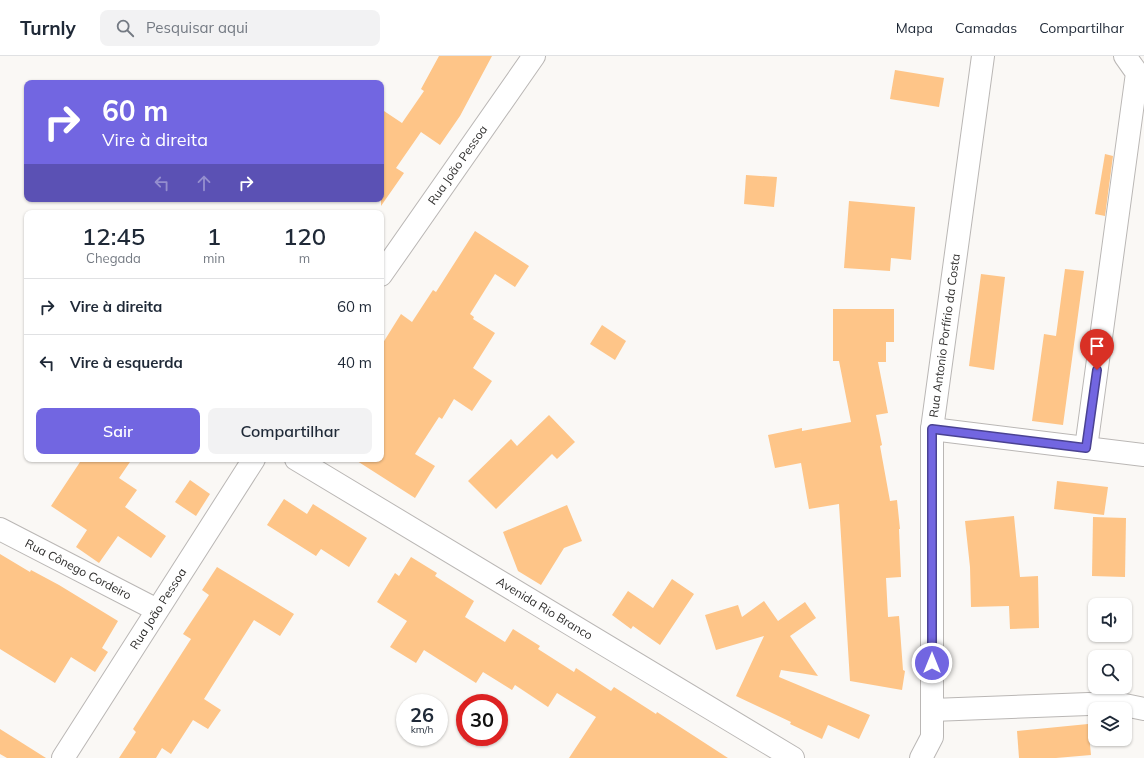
<!DOCTYPE html>
<html lang="pt">
<head>
<meta charset="utf-8">
<style>
	body { margin:0; font-family:Mulish,sans-serif; background:#f2f2f3; color:#1f2937; height:100vh; display:flex; flex-direction:column; font-size:15px; white-space:nowrap }
	* { box-sizing:border-box; margin:0 }
	p { font-size:13px; color:#747a83 }
	.icon { flex:none; width:22px; height:22px; fill:none; stroke:currentColor; stroke-width:2; stroke-linecap:round; stroke-linejoin:round }
	.map { position:relative; flex:1; overflow:hidden }
	.panel { position:absolute; left:24px; top:154px; width:360px; height:252px; display:flex; flex-direction:column; background:#fff; border-radius:8px; box-shadow:0 1px 3px #0004 }
	.panel>* { flex:none }
	.guide { position:absolute; left:24px; top:24px; width:360px; height:122px; border-radius:8px; box-shadow:0 1px 3px #0004; background:#7266e1; color:#fff; overflow:hidden }
	.tools { position:absolute; left:1088px; top:542px; display:grid; gap:8px }
	.tools a { display:grid; place-items:center; width:44px; height:44px; border-radius:8px; background:#fff; box-shadow:0 1px 3px #0004; font-size:20px }
	.speed { position:absolute; left:396px; top:638px; display:flex; gap:8px; font-size:20px; font-weight:700; text-align:center }
	.speed>* { display:grid; place-content:center; width:52px; height:52px; border-radius:50%; background:#fff; box-shadow:0 1px 3px #0004; line-height:1 }
	.speed small { font-size:10px; font-weight:400 }
	.speed .limit { border:6px solid #d22; background:#fff; color:#111 }
	.pin { position:absolute; display:grid; place-items:center; width:34px; height:34px; color:#fff; margin:-41px -17px; border-radius:50% 50% 50% 0; rotate:-45deg; box-shadow:0 0 4px #0007 }
	.pin .icon { rotate:45deg }
	.me { position:absolute; width:44px; margin:-22px; rotate:0deg; stroke-linejoin:round; filter:drop-shadow(0 0 3px #0008) }
	.turn { display:flex; align-items:center; gap:14px; height:84px; padding:0 12px; font-size:18px }
	.turn .icon { width:52px; height:52px; stroke-width:2.5 }
	.turn b { display:block; font-size:28px; line-height:34px }
	.lanes { display:flex; align-items:center; height:38px; padding:0 12px; background:#0003; justify-content:center; gap:20px; direction:ltr }
	.lanes .off { opacity:.35 }
	.eta { display:flex; justify-content:space-evenly; align-items:center; height:68px; text-align:center }
	.eta b { font-size:24px; font-weight:600; line-height:28px }
	.button { display:flex; gap:8px; margin-top:auto; padding:8px 12px }
	.button a { flex:1; height:46px; border-radius:8px; background:#7266e1; color:#fff; font-size:16px; font-weight:600; line-height:46px; text-align:center }
	.button a+a { background:#f2f2f3; color:#1f2937 }
	ul { padding:0; list-style:none }
	li { display:flex; align-items:center; gap:12px; height:56px; padding:0 12px; border-top:1px solid #e0e1e3 }
	li div { flex:1 }
	li b { display:block; font-size:15px }
	li em { font-style:normal }
	header { display:flex; align-items:center; gap:24px; box-sizing:border-box; height:56px; padding:0 20px; background:#fff; border-bottom:1px solid #e0e1e3 }
	header strong { font-size:19px }
	nav { display:flex; gap:22px; margin-inline-start:auto; font-size:14px }
	.search { width:280px; height:36px; background:#f2f2f3; display:flex; align-items:center; gap:10px; box-sizing:border-box; padding:0 14px; border-radius:8px; color:#747a83; font-size:15px }
	.map>svg:first-child { display:block }
	.building { fill:#fec588 }
	.lines { fill:none; stroke-linecap:round; stroke-linejoin:round }
	.minor-casing { stroke:#bab7b5; stroke-width:24 }
	.minor { stroke:#fff; stroke-width:22 }
	.route-casing { stroke:#4a4292; stroke-width:10 }
	.route { stroke:#7266e1; stroke-width:7 }
	.labels { text-anchor:middle; stroke-width:3; stroke-linejoin:round; paint-order:stroke }
	.street-label { font-size:12px; fill:#302f2e; stroke:#faf8f5 }
</style>
</head>
<body>
<header>
<strong>Turnly</strong>
<div class="search"><svg class="icon" aria-label="search" viewBox="0 0 24 24"><circle cx="10" cy="10" r="6"/><path d="M15 15l6 6"/></svg>Pesquisar aqui</div>
<nav><a>Mapa</a><a>Camadas</a><a>Compartilhar</a></nav>
</header>
<div class="map">
<svg width="1144" height="702" viewBox="0 0 1144 702">
	<rect width="100%" height="100%" fill="#faf8f5"/>
	<!-- building -->
	<g class="building">
		<polygon points="439,0 492,0 460,60 440,89 421,76 396,112 404,117 381,150 381,53 402,67 424,35 421,33"/>
		<polygon points="895,14 944,22 939,51 890,43"/>
		<polygon points="1105,98 1113,100 1105,160 1095,158"/>
		<polygon points="746,119 777,121 774,151 744,148"/>
		<polygon points="849,145 915,151 911,204 891,202 890,215 844,212"/>
		<polygon points="475,175 529,210 515,231 495,218 470,258 474,261 473,263 495,277 473,312 492,325 472,355 454,343 442,363 439,361 415,398 435,410 415,442 354,403 381,403 381,290 401,258 412,266 433,234 436,236"/>
		<polygon points="1065,213 1084,215 1063,369 1032,365 1044,278 1056,280"/>
		<polygon points="981,218 1005,221 994,314 969,310"/>
		<polygon points="833,253 894,253 894,286 886,286 886,306 878,306 888,357 876,359 882,389 880,390 890,445 897,444 900,473 899,473 901,521 886,522 888,561 899,560 903,614 905,615 902,634 850,625 839,448 809,453 801,407 775,412 768,379 802,372 802,375 851,366 839,305 833,305"/>
		<polygon points="602,269 626,285 615,304 590,288"/>
		<polygon points="549,359 575,386 557,403 552,398 496,453 468,425 511,383 517,390"/>
		<polygon points="82,403 132,403 119,422 137,434 125,451 166,480 151,502 118,480 99,507 76,491 87,474 51,450"/>
		<polygon points="190,424 210,438 196,460 175,446"/>
		<polygon points="1057,425 1108,431 1104,459 1054,453"/>
		<polygon points="284,443 307,458 313,448 367,482 349,511 321,493 316,500 267,469"/>
		<polygon points="567,449 582,485 564,492 541,529 518,515 503,476"/>
		<polygon points="1014,460 1020,521 1038,520 1039,572 1010,573 1009,550 971,551 970,511 965,465"/>
		<polygon points="1093,461 1126,462 1125,521 1092,520"/>
		<polygon points="0,498 30,516 31,514 59,529 118,565 102,592 108,596 95,616 71,601 55,627 0,593"/>
		<polygon points="411,501 437,517 435,520 474,545 465,561 505,586 513,573 540,590 538,593 574,616 576,612 611,635 614,631 656,658 657,656 728,702 569,702 596,661 557,637 548,651 515,629 512,634 483,616 476,627 424,594 416,607 390,591 407,565 377,546 395,517 399,520"/>
		<polygon points="217,511 294,558 280,580 254,564 204,643 221,654 208,673 193,664 171,698 162,692 156,702 119,702 136,676 133,673 191,583 183,578 209,539 202,534"/>
		<polygon points="672,523 694,538 660,589 633,570 631,573 612,559 628,535 653,552"/>
		<polygon points="764,545 778,565 805,546 816,562 790,580 818,620 781,614 779,621 870,659 859,683 828,669 822,683 790,668 791,666 736,640 764,580 716,594 705,559 738,549 742,561"/>
		<polygon points="1088,668 1091,699 1056,702 1019,702 1017,675"/>
		<polygon points="0,673 46,702 7,702 0,698"/>
	</g>
	<g class="lines">
		<defs>
			<g id="minor">
				<path id="s1" d="M 381,219 L 534,0"/>
				<polyline points="932,373 1144,399"/>
				<polyline points="1086,392 1137,17 1125,0"/>
				<path id="s2" d="M 296,403 L 793,702"/>
				<path id="s3" d="M 0,473 L 157,554"/>
				<polyline points="932,654 1115,647 1144,653"/>
				<path id="s4" d="M 63,702 L 254,403"/>
				<path id="s5" d="M 921,702 L 932,681 L 932,373 L 983,0"/>
			</g>
		</defs>
		<!-- minor casing -->
		<use href="#minor" class="minor-casing"/>
		<!-- minor -->
		<use href="#minor" class="minor"/>
	</g>
	<g class="lines">
		<defs>
			<polyline id="route" points="932,607 932,373 1086,392 1097,314"/>
		</defs>
		<!-- route casing -->
		<use href="#route" class="route-casing"/>
		<!-- route -->
		<use href="#route" class="route"/>
	</g>
	<g class="labels">
		<!-- street labels -->
		<g class="street-label">
			<text dy="4" stroke="none"><textPath href="#s1" startOffset="134">Rua João Pessoa</textPath></text>
			<text dy="4" stroke="none"><textPath href="#s5" startOffset="426">Rua Antonio Porfírio da Costa</textPath></text>
			<text dy="4" stroke="none"><textPath href="#s3" startOffset="88">Rua Cônego Cordeiro</textPath></text>
			<text dy="4" stroke="none"><textPath href="#s4" startOffset="177">Rua João Pessoa</textPath></text>
			<text dy="4" stroke="none"><textPath href="#s2" startOffset="290">Avenida Rio Branco</textPath></text>
		</g>
	</g>
</svg>
<div class="tools">
<a><svg class="icon" aria-label="sound" viewBox="0 0 24 24"><path d="M4 9h4l5-4v14l-5-4H4zM17 9q2 3 0 6"/></svg></a>
<a><svg class="icon" aria-label="search" viewBox="0 0 24 24"><circle cx="10" cy="10" r="6"/><path d="M15 15l6 6"/></svg></a>
<a><svg class="icon" aria-label="layers" viewBox="0 0 24 24"><path d="M12 4l9 5-9 5-9-5zM3 14l9 5 9-5"/></svg></a>
</div>
<div class="speed"><div>26<small>km/h</small></div><div class="limit">30</div></div>
<div class="pin" style="left:1097px;top:314px;background:#d93025"><svg class="icon" aria-label="arrive" viewBox="0 0 24 24"><path d="M6 21V4h12l-3 4 3 4H6"/></svg></div>
<svg class="me" style="left:932px;top:607px" viewBox="-20 -20 40 40"><circle r="17" fill="#7266e1" stroke="#fff" stroke-width="3"/><path d="M0-11L8 9 0 5-8 9z" fill="#fff"/></svg>
<div class="guide">
<div class="turn"><svg class="icon" aria-label="right" viewBox="0 0 24 24"><path d="M7 20v-9h11M14 6l5 5-5 5"/></svg><div><b>60 m</b>Vire à direita</div></div>
<div class="lanes"><svg class="icon off" aria-label="left" viewBox="0 0 24 24"><path d="M17 20v-9H6M10 6l-5 5 5 5"/></svg><svg class="icon off" aria-label="ahead" viewBox="0 0 24 24"><path d="M12 20V5M6 11l6-6 6 6"/></svg><svg class="icon" aria-label="right" viewBox="0 0 24 24"><path d="M7 20v-9h11M14 6l5 5-5 5"/></svg></div>
</div>
<section class="panel">
<div class="eta">
<div><b>12:45</b><p>Chegada</p></div>
<div><b>1</b><p>min</p></div>
<div><b>120</b><p>m</p></div>
</div>
<ul>
<li><svg class="icon" aria-label="right" viewBox="0 0 24 24"><path d="M7 20v-9h11M14 6l5 5-5 5"/></svg><div><b>Vire à direita</b></div><em>60 m</em></li>
<li><svg class="icon" aria-label="left" viewBox="0 0 24 24"><path d="M17 20v-9H6M10 6l-5 5 5 5"/></svg><div><b>Vire à esquerda</b></div><em>40 m</em></li>
</ul>
<div class="button"><a>Sair</a><a>Compartilhar</a></div>
</section>
</div>
</body>
</html>
